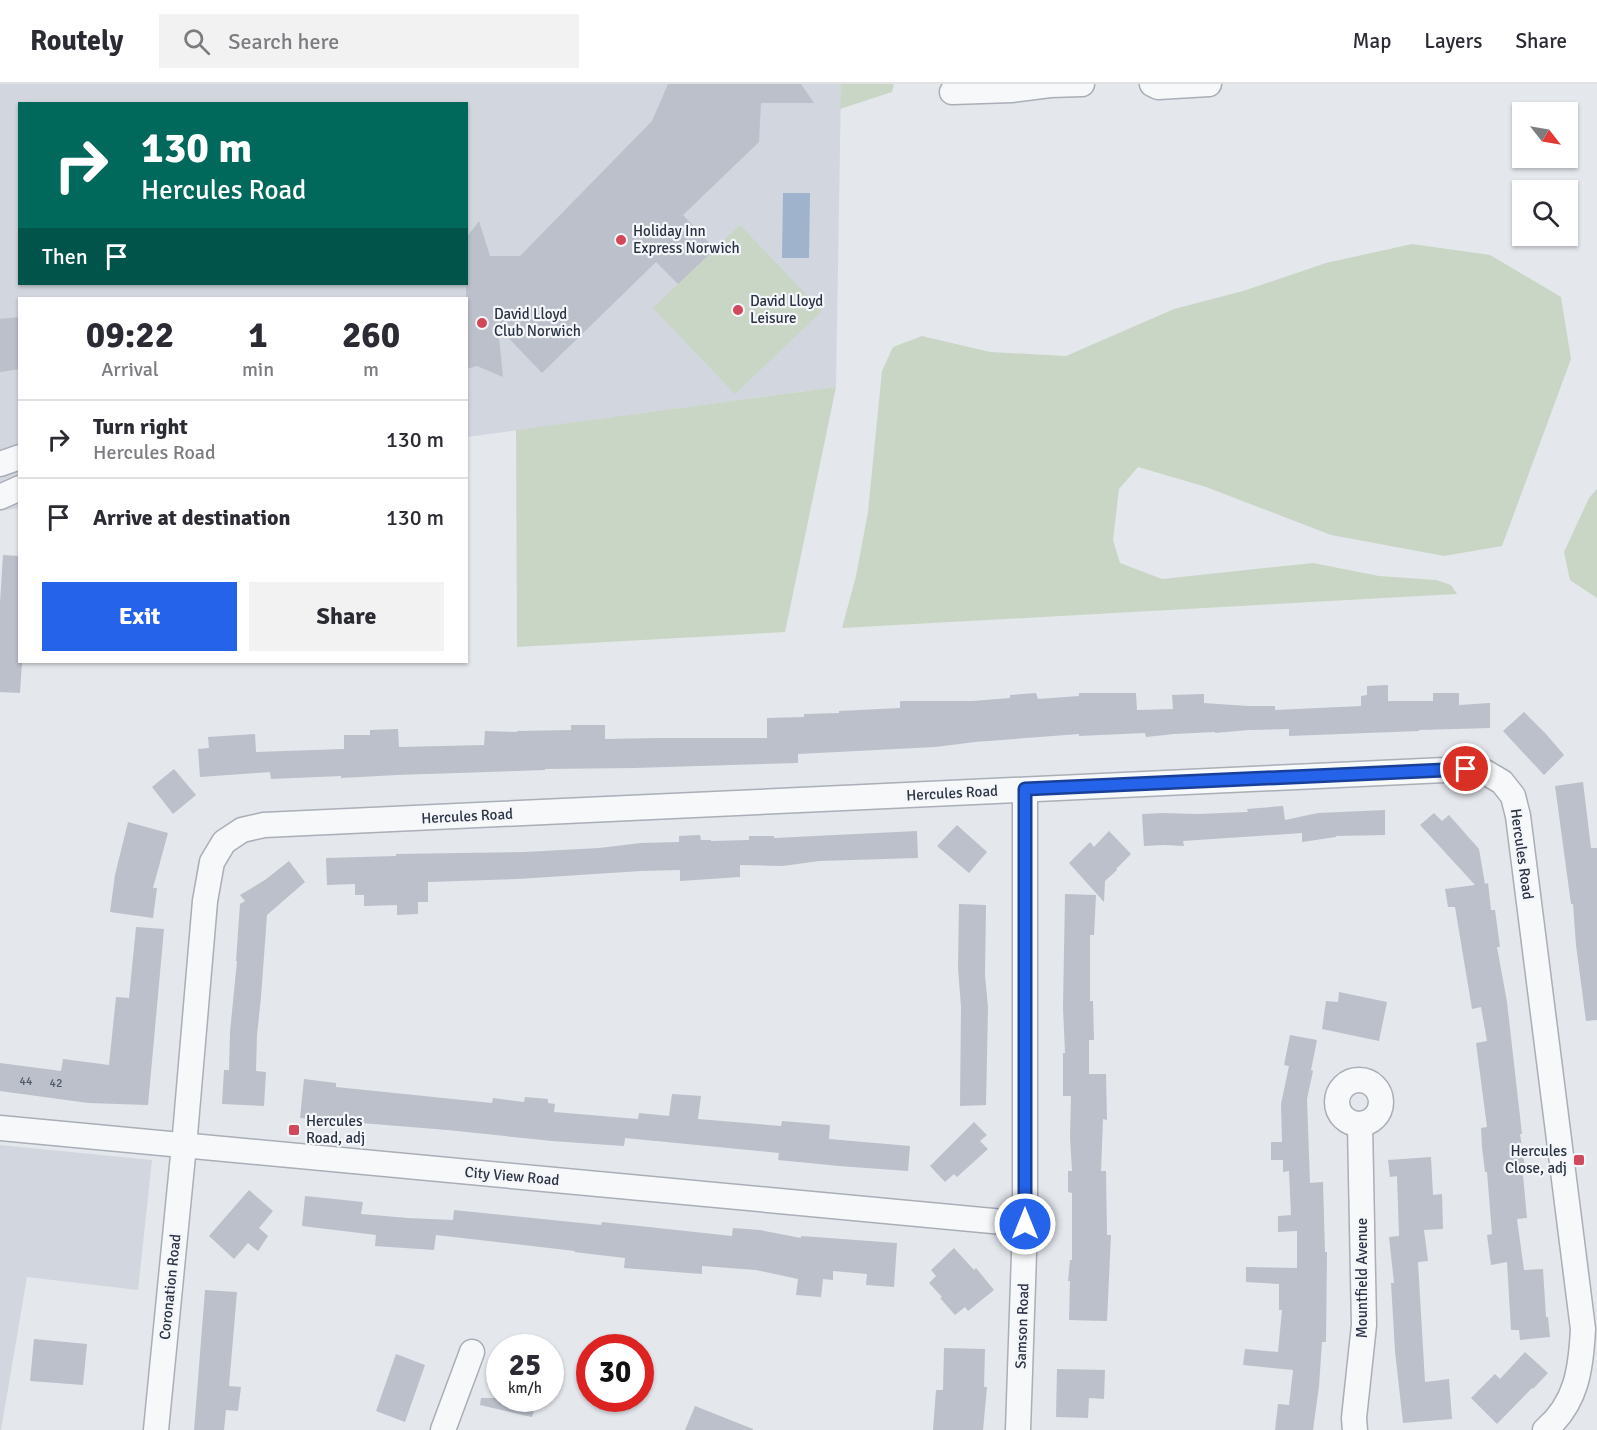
<!DOCTYPE html>
<html lang="en">
<head>
<meta charset="utf-8">
<style>
	body { margin:0; font-family:Signika,sans-serif; background:#f2f2f3; color:#2b2b33; height:100vh; display:flex; flex-direction:column; font-size:22px; white-space:nowrap }
	* { box-sizing:border-box; margin:0 }
	p { font-size:20px; color:#7c7c81 }
	.icon { flex:none; width:33px; height:33px; fill:none; stroke:currentColor; stroke-width:2; stroke-linecap:round; stroke-linejoin:round }
	.map { position:relative; flex:1; overflow:hidden }
	.drawer { position:absolute; left:18px; top:213px; width:450px; height:366px; display:flex; flex-direction:column; background:#fff; border-radius:0px; box-shadow:0 2px 4px #0004 }
	.drawer>* { flex:none }
	.banner { position:absolute; left:18px; top:18px; width:450px; height:183px; border-radius:0px; box-shadow:0 2px 4px #0004; background:#00695c; color:#fff; overflow:hidden }
	.needle { width:39px; rotate:121deg }
	.controls { position:absolute; left:1512px; top:18px; display:grid; gap:12px }
	.controls a { display:grid; place-items:center; width:66px; height:66px; border-radius:0px; background:#fff; box-shadow:0 2px 4px #0004; font-size:30px }
	.speed { position:absolute; left:486px; top:1250px; display:flex; gap:12px; font-size:30px; font-weight:700; text-align:center }
	.speed>* { display:grid; place-content:center; width:78px; height:78px; border-radius:50%; background:#fff; box-shadow:0 2px 4px #0004; line-height:1 }
	.speed small { font-size:15px; font-weight:400 }
	.speed .limit { border:9px solid #d22; background:#fff; color:#111 }
	.pin { position:absolute; display:grid; place-items:center; width:51px; height:51px; color:#fff; margin:-26px; border:3px solid #fff; border-radius:50%; box-shadow:0 2px 6px #0007 }
	.me { position:absolute; width:66px; margin:-33px; rotate:0deg; stroke-linejoin:round; filter:drop-shadow(0 0 4px #0008) }
	.turn { display:flex; align-items:center; gap:21px; height:126px; padding:0 24px; font-size:27px }
	.turn .icon { width:78px; height:78px; stroke-width:2.5 }
	.turn b { display:block; font-size:42px; line-height:51px }
	.then { display:flex; align-items:center; height:57px; padding:0 24px; background:#0003; gap:12px; font-size:22px }
	.eta { display:flex; justify-content:space-evenly; align-items:center; height:102px; text-align:center }
	.eta b { font-size:36px; font-weight:700; line-height:42px }
	.action { display:flex; gap:12px; margin-top:auto; padding:12px 24px }
	.action a { flex:1; height:69px; border-radius:0px; background:#2563eb; color:#fff; font-size:24px; font-weight:700; line-height:69px; text-align:center }
	.action a+a { background:#f2f2f3; color:#2b2b33 }
	ul { padding:0; list-style:none }
	li { display:flex; align-items:center; gap:18px; height:78px; padding:0 24px; border-top:2px solid #e1e1e2 }
	li div { flex:1 }
	li b { display:block; font-size:22px }
	li em { font-style:normal }
	header { display:flex; align-items:center; gap:36px; box-sizing:border-box; height:84px; padding:0 30px; background:#fff; border-bottom:2px solid #e1e1e2 }
	header strong { font-size:28px }
	nav { display:flex; gap:33px; margin-inline-start:auto; font-size:21px }
	.search { width:420px; height:54px; background:#f2f2f3; display:flex; align-items:center; gap:15px; box-sizing:border-box; padding:0 21px; border-radius:0px; color:#7c7c81; font-size:22px }
	.map>svg:first-child { display:block }
	.built { fill:#d2d6de; fill-rule:evenodd }
	.green { fill:#c9d6c5 }
	.water { fill:#9fb4cc }
	.building { fill:#bbc0ca }
	.lines { fill:none; stroke-linecap:round; stroke-linejoin:round }
	.street-casing { stroke:#a9aeb7; stroke-width:27 }
	.street { stroke:#f7f8fa; stroke-width:24 }
	.route-casing { stroke:#184099; stroke-width:15 }
	.route { stroke:#2563eb; stroke-width:10 }
	.poi-dot { fill:#d1495b; stroke:#f4f6f9; stroke-width:2 }
	.labels { text-anchor:middle; stroke-width:4.5; stroke-linejoin:round; paint-order:stroke }
	.number-label { font-size:12px; fill:#4f5766 }
	.poi-label { font-size:15px; fill:#2b3445; stroke:#f4f6f9; text-anchor:start }
	.street-label { font-size:15px; fill:#2b3445; stroke:#f4f6f9 }
</style>
</head>
<body>
<header>
<strong>Routely</strong>
<div class="search"><svg class="icon" aria-label="search" viewBox="0 0 24 24"><circle cx="10" cy="10" r="6"/><path d="M15 15l6 6"/></svg>Search here</div>
<nav><a>Map</a><a>Layers</a><a>Share</a></nav>
</header>
<div class="map">
<svg width="1597" height="1346" viewBox="0 0 1597 1346">
	<rect width="100%" height="100%" fill="#e4e7ec"/>
	<!-- built -->
	<g class="built">
		<path d="M 0,0 L 841,0 L 836,303 L 467,353 L 466,214 L 20,214 L 19,424 L 0,427 ZM 20,20 L 466,20 L 466,200 L 20,200 Z"/>
		<polygon points="0,1061 152,1076 138,1206 27,1193 1,1346 0,1346"/>
	</g>
	<!-- green -->
	<g class="green">
		<polygon points="841,0 894,0 892,8 840,25"/>
		<polygon points="740,141 822,227 735,310 653,224"/>
		<polygon points="1412,160 1490,171 1561,213 1571,275 1502,462 1444,472 1331,451 1206,403 1138,383 1119,405 1113,456 1120,479 1162,495 1313,479 1379,492 1436,496 1451,501 1457,510 842,544 856,492 868,428 882,287 893,263 922,252 990,268 1066,272 1174,225 1243,207 1326,179"/>
		<polygon points="836,303 785,548 517,563 516,346"/>
		<polygon points="1597,405 1597,514 1570,496 1564,468 1589,414"/>
	</g>
	<!-- water -->
	<polygon class="water" points="783,109 810,109 809,174 782,174"/>
	<!-- building -->
	<g class="building">
		<polygon points="668,0 801,0 814,19 761,19 759,58 683,131 715,165 678,200 656,178 542,289 498,243 503,293 477,282 466,285 466,154 479,137 490,172 520,172 652,37"/>
		<polygon points="20,233 20,285 0,288 0,235"/>
		<polygon points="3,471 20,472 20,578 22,578 20,609 0,608 0,519"/>
		<polygon points="1388,601 1388,617 1433,617 1433,609 1459,609 1459,621 1490,619 1490,644 1419,646 1419,647 1289,652 1289,645 1249,646 1215,649 1215,648 1174,650 1146,653 1145,649 1079,652 1079,650 975,658 935,663 798,670 798,679 634,684 545,685 545,686 397,691 341,694 341,692 271,695 270,688 200,693 198,665 209,664 208,653 255,650 256,668 344,665 344,651 370,651 370,646 398,645 399,663 484,661 485,647 517,648 517,647 571,646 571,641 605,641 605,655 657,654 767,654 767,634 804,633 804,630 839,629 839,627 900,624 900,617 972,617 1010,614 1010,611 1036,609 1038,615 1079,612 1079,609 1136,609 1137,626 1173,625 1172,611 1204,610 1204,619 1248,622 1275,622 1275,626 1361,622 1361,612 1367,611 1367,602"/>
		<polygon points="1524,628 1546,650 1564,671 1544,691 1503,647"/>
		<polygon points="174,685 196,711 173,730 152,703"/>
		<polygon points="1583,698 1591,764 1597,764 1597,936 1586,937 1576,861 1573,820 1571,820 1555,702"/>
		<polygon points="1283,722 1285,736 1318,729 1385,726 1385,751 1336,752 1336,753 1302,758 1302,749 1183,757 1184,762 1164,761 1144,762 1142,730 1162,729 1198,730 1248,728 1247,725"/>
		<polygon points="1434,729 1442,737 1449,731 1479,765 1485,800 1488,799 1491,826 1495,826 1500,863 1497,863 1507,918 1522,1050 1520,1050 1526,1091 1523,1091 1527,1134 1517,1135 1524,1186 1543,1185 1546,1233 1548,1233 1550,1253 1520,1256 1519,1246 1511,1246 1507,1178 1491,1181 1487,1151 1492,1150 1487,1088 1485,1088 1482,1063 1481,1044 1487,1043 1476,959 1487,957 1481,923 1472,925 1455,823 1448,823 1445,805 1475,801 1420,741"/>
		<polygon points="128,738 168,749 153,804 157,804 153,834 110,828 115,791"/>
		<polygon points="957,741 987,768 969,789 937,762"/>
		<polygon points="917,747 918,774 819,777 783,782 740,781 740,793 680,797 680,786 641,787 518,795 428,798 428,818 418,818 418,830 397,831 397,821 364,822 364,811 355,811 355,800 327,801 326,774 396,772 396,770 525,768 599,764 641,759 679,758 679,752 700,751 701,756 711,756 711,757 749,756 749,752 774,752 774,754"/>
		<polygon points="1109,747 1131,770 1116,785 1117,786 1105,797 1104,818 1069,779 1090,758 1094,763"/>
		<polygon points="289,777 305,798 267,831 261,913 257,951 256,987 266,988 264,1022 222,1020 224,986 229,986 230,948 237,877 236,877 240,820 245,817 240,811 265,796"/>
		<polygon points="1065,810 1096,811 1094,851 1090,851 1090,917 1093,917 1094,956 1089,956 1089,990 1106,990 1107,1036 1103,1035 1101,1087 1106,1087 1107,1151 1111,1151 1107,1237 1069,1236 1070,1197 1068,1197 1070,1176 1072,1176 1072,1109 1068,1108 1068,1087 1072,1087 1070,1053 1071,1012 1063,1012 1063,969 1065,969 1063,923"/>
		<polygon points="959,820 986,821 985,891 988,923 986,1021 960,1022 961,923 958,884"/>
		<polygon points="136,843 164,845 148,1021 88,1019 0,1007 0,979 61,987 63,975 109,981 116,913 129,914"/>
		<polygon points="1339,908 1387,918 1379,957 1322,945 1326,917 1338,918"/>
		<polygon points="1290,951 1317,956 1311,986 1313,987 1307,1015 1310,1099 1323,1098 1325,1168 1327,1168 1326,1258 1322,1258 1319,1302 1313,1346 1275,1346 1278,1320 1289,1321 1293,1286 1243,1281 1245,1265 1278,1268 1282,1226 1279,1226 1279,1200 1246,1198 1246,1183 1297,1184 1297,1147 1278,1148 1278,1132 1291,1131 1289,1087 1283,1088 1283,1076 1271,1076 1271,1058 1282,1058 1281,1020 1289,982 1284,981"/>
		<polygon points="304,995 336,999 336,1003 492,1019 493,1014 524,1018 525,1013 548,1015 548,1019 555,1020 554,1028 638,1035 639,1029 669,1032 672,1010 701,1012 698,1035 781,1042 782,1037 830,1041 829,1055 910,1062 908,1087 839,1082 778,1076 779,1069 625,1054 624,1062 552,1057 447,1046 300,1034"/>
		<polygon points="974,1038 987,1051 980,1057 988,1065 957,1093 954,1090 945,1098 930,1082"/>
		<polygon points="1431,1073 1433,1111 1442,1110 1443,1145 1424,1146 1428,1177 1418,1178 1425,1298 1449,1295 1452,1335 1403,1339 1395,1267 1391,1199 1394,1199 1389,1153 1399,1152 1397,1092 1390,1093 1388,1076"/>
		<polygon points="249,1106 273,1127 259,1144 268,1152 258,1167 248,1159 234,1175 209,1152"/>
		<polygon points="305,1112 363,1118 361,1130 408,1134 453,1136 454,1126 601,1141 602,1138 732,1152 733,1144 760,1146 801,1154 801,1152 897,1159 894,1203 866,1201 867,1190 833,1187 833,1196 823,1195 821,1213 796,1211 798,1195 756,1186 702,1182 702,1190 624,1184 625,1174 574,1168 575,1167 436,1151 434,1166 375,1162 376,1151 302,1142"/>
		<polygon points="954,1164 974,1186 976,1184 994,1206 968,1227 965,1223 955,1231 940,1214 942,1213 929,1199 936,1192 931,1186"/>
		<polygon points="205,1206 237,1208 229,1302 241,1303 238,1327 226,1326 224,1346 194,1346"/>
		<polygon points="34,1255 87,1260 83,1301 30,1297"/>
		<polygon points="944,1264 985,1265 984,1303 987,1303 983,1346 933,1346 936,1306 943,1306"/>
		<polygon points="1525,1268 1548,1289 1533,1305 1532,1304 1497,1340 1471,1314 1495,1290 1500,1295"/>
		<polygon points="396,1270 425,1281 405,1338 376,1327"/>
		<polygon points="1057,1285 1105,1286 1104,1315 1089,1314 1088,1334 1056,1333"/>
		<polygon points="481,1314 538,1314 532,1333 480,1321"/>
		<polygon points="695,1322 753,1345 753,1346 685,1346"/>
	</g>
	<g class="lines">
		<defs>
			<g id="street">
				<polyline points="1152,0 1158,3 1209,0"/>
				<polyline points="952,8 1011,6 1050,1 1082,0"/>
				<polyline points="0,380 20,373"/>
				<polyline points="0,413 20,404"/>
				<circle cx="1359" cy="1018" r="22"/>
				<polyline points="0,1044 1025,1140"/>
				<path d="M 156,1346 L 185,1051 L 205,817 L 212,778 L 224,758 L 242,746 L 264,741 L 1466,685 L 1485,688 L 1502,698 L 1513,712 L 1518,732 L 1583,1245 C 1581,1284 1577,1319 1545,1346"/>
				<polyline points="443,1346 472,1268"/>
				<polyline points="1018,1346 1025,1140 1025,706"/>
				<polyline points="1355,1346 1354,1334 1364,1241 1360,1041"/>
			</g>
		</defs>
		<!-- street casing -->
		<use href="#street" class="street-casing"/>
		<!-- street -->
		<use href="#street" class="street"/>
	</g>
	<g class="lines">
		<defs>
			<polyline id="route" points="1025,1140 1025,705 1466,685"/>
		</defs>
		<!-- route casing -->
		<use href="#route" class="route-casing"/>
		<!-- route -->
		<use href="#route" class="route"/>
	</g>
	<!-- markers -->
	<g class="poi-dot">
		<circle cx="621" cy="156" r="6"/>
		<circle cx="738" cy="226" r="6"/>
		<circle cx="482" cy="239" r="6"/>
		<rect x="288" y="1040" width="12" height="12" rx="3"/>
		<rect x="1573" y="1070" width="12" height="12" rx="3"/>
	</g>
	<g class="labels">
		<!-- number labels -->
		<g class="number-label">
			<text x="26" y="1001">44</text>
			<text x="56" y="1003">42</text>
		</g>
		<!-- poi labels -->
		<g class="poi-label">
			<text x="633" y="152">Holiday Inn<tspan x="633" dy="17">Express Norwich</tspan></text>
			<text x="750" y="222">David Lloyd<tspan x="750" dy="17">Leisure</tspan></text>
			<text x="494" y="235">David Lloyd<tspan x="494" dy="17">Club Norwich</tspan></text>
			<text x="306" y="1042">Hercules<tspan x="306" dy="17">Road, adj</tspan></text>
			<text x="1567" y="1072" text-anchor="end">Hercules<tspan x="1567" dy="17">Close, adj</tspan></text>
		</g>
		<!-- street labels -->
		<g class="street-label">
			<text transform="translate(952 709) rotate(-3)" y="5">Hercules Road</text>
			<text transform="translate(467 732) rotate(-3)" y="5">Hercules Road</text>
			<text transform="translate(1522 770) rotate(82)" y="5">Hercules Road</text>
			<text transform="translate(512 1092) rotate(5)" y="5">City View Road</text>
			<text transform="translate(1362 1194) rotate(-90)" y="5">Mountfield Avenue</text>
			<text transform="translate(170 1203) rotate(-84)" y="5">Coronation Road</text>
			<text transform="translate(1022 1242) rotate(-88)" y="5">Samson Road</text>
		</g>
	</g>
</svg>
<div class="controls">
<a><svg class="needle" viewBox="-14 -14 28 28"><path d="M0-13l5 13h-10z" fill="#e53935"/><path d="M0 13l5-13h-10z" fill="#7c7c81"/></svg></a>
<a><svg class="icon" aria-label="search" viewBox="0 0 24 24"><circle cx="10" cy="10" r="6"/><path d="M15 15l6 6"/></svg></a>
</div>
<div class="speed"><div>25<small>km/h</small></div><div class="limit">30</div></div>
<div class="pin" style="left:1466px;top:685px;background:#d93025"><svg class="icon" aria-label="arrive" viewBox="0 0 24 24"><path d="M6 21V4h12l-3 4 3 4H6"/></svg></div>
<svg class="me" style="left:1025px;top:1140px" viewBox="-20 -20 40 40"><circle r="17" fill="#2563eb" stroke="#fff" stroke-width="3"/><path d="M0-11L8 9 0 5-8 9z" fill="#fff"/></svg>
<div class="banner">
<div class="turn"><svg class="icon" aria-label="right" viewBox="0 0 24 24"><path d="M7 20v-9h11M14 6l5 5-5 5"/></svg><div><b>130 m</b>Hercules Road</div></div>
<div class="then">Then<svg class="icon" aria-label="arrive" viewBox="0 0 24 24"><path d="M6 21V4h12l-3 4 3 4H6"/></svg></div>
</div>
<section class="drawer">
<div class="eta">
<div><b>09:22</b><p>Arrival</p></div>
<div><b>1</b><p>min</p></div>
<div><b>260</b><p>m</p></div>
</div>
<ul>
<li><svg class="icon" aria-label="right" viewBox="0 0 24 24"><path d="M7 20v-9h11M14 6l5 5-5 5"/></svg><div><b>Turn right</b><p>Hercules Road</p></div><em>130 m</em></li>
<li><svg class="icon" aria-label="arrive" viewBox="0 0 24 24"><path d="M6 21V4h12l-3 4 3 4H6"/></svg><div><b>Arrive at destination</b></div><em>130 m</em></li>
</ul>
<div class="action"><a>Exit</a><a>Share</a></div>
</section>
</div>
</body>
</html>
